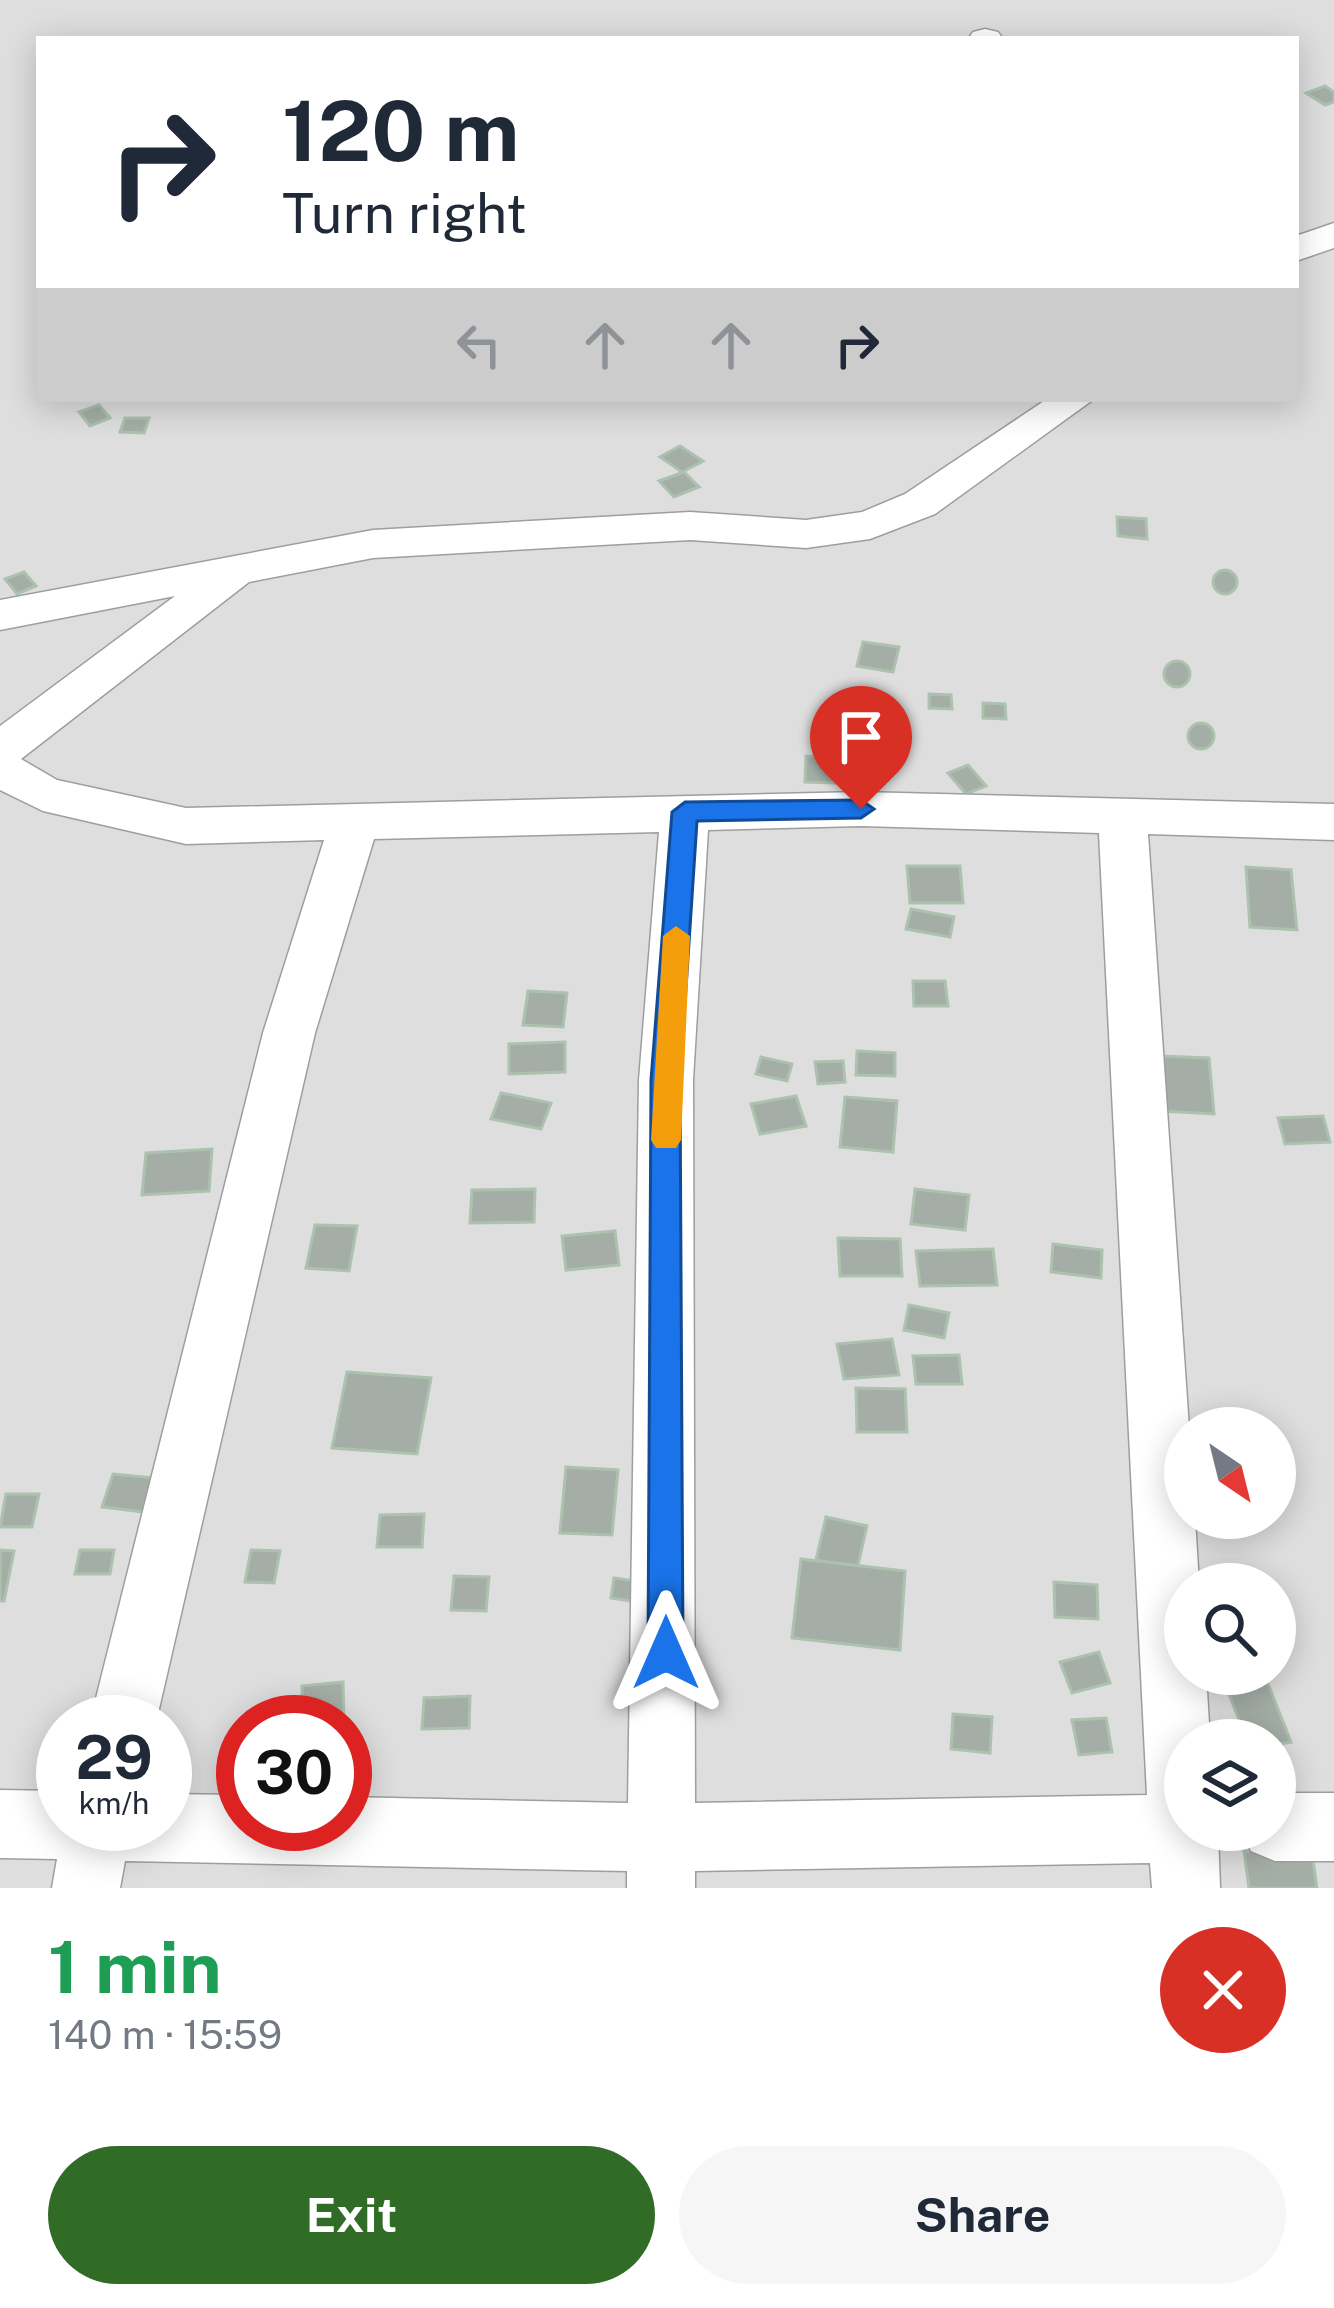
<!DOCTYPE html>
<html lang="en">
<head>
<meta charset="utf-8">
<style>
	body { margin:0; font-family:"Public Sans",sans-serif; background:#f6f6f7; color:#1f2937; height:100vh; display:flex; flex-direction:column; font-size:45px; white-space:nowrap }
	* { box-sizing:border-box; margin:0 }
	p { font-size:39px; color:#747a83 }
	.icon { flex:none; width:66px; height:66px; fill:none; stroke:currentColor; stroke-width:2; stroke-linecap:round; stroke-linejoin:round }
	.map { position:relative; height:1888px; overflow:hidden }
	.side { display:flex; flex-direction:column; background:#fff; flex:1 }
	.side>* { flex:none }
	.guide { position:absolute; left:36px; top:36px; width:1263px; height:366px; border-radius:0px; box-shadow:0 6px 30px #0003; background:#fff; color:#1f2937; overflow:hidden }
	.needle { width:78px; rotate:145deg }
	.buttons { position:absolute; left:1164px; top:1407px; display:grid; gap:24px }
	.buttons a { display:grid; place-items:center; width:132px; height:132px; border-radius:50%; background:#fff; box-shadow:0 6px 30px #0003; font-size:60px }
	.speed { position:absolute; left:36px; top:1695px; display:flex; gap:24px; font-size:60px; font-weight:700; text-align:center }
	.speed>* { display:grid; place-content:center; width:156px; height:156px; border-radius:50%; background:#fff; box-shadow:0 6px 30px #0003; line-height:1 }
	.speed small { font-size:30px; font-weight:400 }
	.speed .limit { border:18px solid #d22; background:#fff; color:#111 }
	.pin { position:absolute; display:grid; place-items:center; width:102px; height:102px; color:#fff; margin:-123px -51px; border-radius:50% 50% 50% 0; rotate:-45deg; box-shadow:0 0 12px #0007 }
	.pin .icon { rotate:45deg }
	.me { position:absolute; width:132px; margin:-66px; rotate:0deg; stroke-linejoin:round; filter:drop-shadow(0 0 9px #0008) }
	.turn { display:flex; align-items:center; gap:42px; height:252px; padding:0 48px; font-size:54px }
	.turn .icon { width:156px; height:156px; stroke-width:2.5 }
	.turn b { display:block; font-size:84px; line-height:102px }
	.lanes { display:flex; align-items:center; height:114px; padding:0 48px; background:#0003; justify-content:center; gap:60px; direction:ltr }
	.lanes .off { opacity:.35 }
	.round { display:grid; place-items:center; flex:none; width:126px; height:126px; border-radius:63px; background:#f6f6f7 }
	.overview { display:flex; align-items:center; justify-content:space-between; height:204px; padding:0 48px }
	h1 { font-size:72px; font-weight:700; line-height:90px; color:#1e9e55 }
	.cta { display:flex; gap:24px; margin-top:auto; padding:24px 48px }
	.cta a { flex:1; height:138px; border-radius:72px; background:#316c26; color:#fff; font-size:48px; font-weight:700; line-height:138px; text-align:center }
	.cta a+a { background:#f6f6f7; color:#1f2937 }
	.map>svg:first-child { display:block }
	.residential { fill:#dedede; fill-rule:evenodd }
	.building { fill:#a4aea6; stroke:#acc1ae; stroke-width:3 }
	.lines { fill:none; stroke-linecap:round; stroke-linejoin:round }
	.street-casing { stroke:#9e9e9e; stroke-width:3 }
	.street { fill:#fff; fill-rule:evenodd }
	.route { fill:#1a73e8; stroke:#114b97; stroke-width:3 }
	.slow { fill:#f59e0b }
</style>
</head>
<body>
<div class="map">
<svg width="1334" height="1888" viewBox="0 0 1334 1888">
	<rect width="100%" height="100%" fill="#e8f0eb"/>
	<!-- residential -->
	<path class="residential" d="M 0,0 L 1334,0 L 1334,1888 L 0,1888 ZM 39,39 L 1296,39 L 1296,399 L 39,399 ZM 1185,1428 L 1275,1428 L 1275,1518 L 1185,1518 ZM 1185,1584 L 1275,1584 L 1275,1674 L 1185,1674 ZM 63,1722 L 165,1722 L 165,1824 L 63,1824 ZM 243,1722 L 345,1722 L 345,1824 L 243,1824 ZM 1185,1740 L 1275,1740 L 1275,1830 L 1185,1830 Z"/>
	<!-- building -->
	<g class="building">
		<polygon points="1325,86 1334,92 1334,102 1325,105 1306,93"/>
		<polygon points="99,405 110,418 90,426 79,412"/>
		<polygon points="125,418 149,418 144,433 120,432"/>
		<polygon points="680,446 703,461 682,472 660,457"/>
		<polygon points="684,472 699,487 674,497 659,481"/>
		<polygon points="1117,517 1146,519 1147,539 1118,536"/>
		<circle cx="1225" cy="582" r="12"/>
		<polygon points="24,572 36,586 17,594 5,579"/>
		<polygon points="863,642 899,647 893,672 857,666"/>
		<circle cx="1177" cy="674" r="13"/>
		<polygon points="929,694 951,695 952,709 929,708"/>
		<polygon points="983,703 1005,704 1006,719 983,718"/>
		<circle cx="1201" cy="736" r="13"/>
		<polygon points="806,756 868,759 868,784 805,782"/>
		<polygon points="968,765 986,786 966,794 948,773"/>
		<polygon points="907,866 960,866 963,903 910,903"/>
		<polygon points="1246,867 1291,870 1297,930 1250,927"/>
		<polygon points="911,909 954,917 950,937 906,929"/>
		<polygon points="913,981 945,981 948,1006 914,1006"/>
		<polygon points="528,991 567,993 563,1027 523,1025"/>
		<polygon points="565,1042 565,1072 509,1074 509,1044"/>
		<polygon points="857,1051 895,1053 895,1076 856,1075"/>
		<polygon points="1159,1056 1209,1058 1214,1114 1163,1111"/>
		<polygon points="761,1057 792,1064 787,1081 756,1074"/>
		<polygon points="843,1061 845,1082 818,1084 815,1062"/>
		<polygon points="501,1093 551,1103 541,1129 491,1119"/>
		<polygon points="796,1096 806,1126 760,1134 751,1104"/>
		<polygon points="845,1097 897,1101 893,1152 840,1147"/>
		<polygon points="1323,1116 1330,1142 1285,1144 1278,1118"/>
		<polygon points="212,1149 209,1191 142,1195 146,1153"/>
		<polygon points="535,1189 534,1222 470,1223 472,1190"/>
		<polygon points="915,1189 969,1195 965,1230 911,1224"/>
		<polygon points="315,1225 357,1226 349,1271 306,1268"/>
		<polygon points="615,1231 619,1265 566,1270 562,1236"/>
		<polygon points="838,1238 900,1239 902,1276 840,1276"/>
		<polygon points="1053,1244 1102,1250 1101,1278 1051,1272"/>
		<polygon points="993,1249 997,1285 920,1286 916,1251"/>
		<polygon points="909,1305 949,1313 944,1338 904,1330"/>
		<polygon points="892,1339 899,1375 844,1379 837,1344"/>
		<polygon points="959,1355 962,1384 916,1384 913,1356"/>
		<polygon points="347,1372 431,1378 417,1454 332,1448"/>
		<polygon points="856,1388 905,1389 907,1432 857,1432"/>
		<polygon points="566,1467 618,1470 612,1535 560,1533"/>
		<polygon points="113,1474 154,1478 144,1512 102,1507"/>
		<polygon points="6,1494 39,1494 32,1527 0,1527"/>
		<polygon points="424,1514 422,1547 377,1547 380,1515"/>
		<polygon points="826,1517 867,1526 857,1569 816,1560"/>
		<polygon points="0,1550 14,1551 4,1601 0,1601"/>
		<polygon points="80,1550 114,1550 110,1574 75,1574"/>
		<polygon points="251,1550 280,1551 274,1583 245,1582"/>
		<polygon points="801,1559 905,1571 900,1650 792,1638"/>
		<polygon points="454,1576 489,1577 486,1611 451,1610"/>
		<polygon points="614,1578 642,1582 639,1602 611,1598"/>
		<polygon points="1054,1582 1097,1585 1098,1619 1055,1617"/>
		<polygon points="1099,1652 1110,1683 1072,1693 1060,1662"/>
		<polygon points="1221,1674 1264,1674 1291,1742 1275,1745 1275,1740 1247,1740"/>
		<polygon points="343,1682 344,1721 302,1722 302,1686"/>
		<polygon points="470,1696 469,1728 422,1729 424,1698"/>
		<polygon points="953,1714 992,1717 990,1753 951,1749"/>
		<polygon points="1106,1718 1112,1752 1079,1755 1072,1720"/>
		<polygon points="1244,1851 1312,1854 1317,1888 1249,1888"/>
	</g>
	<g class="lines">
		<defs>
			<g id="street">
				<polygon points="985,29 998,32 1003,39 968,39 973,32"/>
				<polygon points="1334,223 1334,248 1296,261 1296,236"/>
				<path d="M 1047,399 L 1094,399 L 935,514 L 870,539 L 806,548 L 690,540 L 373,558 L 249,582 L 21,759 L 57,780 L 186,808 L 861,792 L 1334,804 L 1334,840 L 1148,834 L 1189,1428 L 1185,1428 L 1185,1518 L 1195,1518 L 1199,1584 L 1185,1584 L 1185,1674 L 1206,1674 L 1210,1740 L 1185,1740 L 1185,1830 L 1218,1830 L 1220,1888 L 1152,1888 L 1150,1863 L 695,1871 L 695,1888 L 627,1888 L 627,1871 L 125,1861 L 120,1888 L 52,1888 L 57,1859 L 0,1858 L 0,1790 L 63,1791 L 63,1824 L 165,1824 L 165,1794 L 243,1795 L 243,1824 L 345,1824 L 345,1797 L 628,1803 L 639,1080 L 659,832 L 374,839 L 315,1033 L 156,1722 L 90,1722 L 263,1033 L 324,840 L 186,844 L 43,811 L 0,790 L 0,726 L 175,596 L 0,630 L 0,600 L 373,530 L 690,512 L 806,520 L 862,512 L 905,494 ZM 861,826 L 1099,833 L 1147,1795 L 695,1803 L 693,1080 L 708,830 Z"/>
				<polygon points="1275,1793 1334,1793 1334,1861 1275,1861 1251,1851 1242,1830 1275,1830"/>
			</g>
		</defs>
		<!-- street casing -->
		<use href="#street" class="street-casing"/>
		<!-- street -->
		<use href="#street" class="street"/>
	</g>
	<!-- route -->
	<polygon class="route" points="861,800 874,809 861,818 697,821 680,1080 683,1653 678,1664 666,1669 654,1664 648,1653 651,1080 672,812 685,802"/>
	<!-- slow -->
	<polygon class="slow" points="676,926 690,936 681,1140 676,1148 656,1148 651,1140 663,936"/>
</svg>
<div class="buttons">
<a><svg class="needle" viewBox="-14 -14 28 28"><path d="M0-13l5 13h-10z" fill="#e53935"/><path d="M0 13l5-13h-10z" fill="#747a83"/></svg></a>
<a><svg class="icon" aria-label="search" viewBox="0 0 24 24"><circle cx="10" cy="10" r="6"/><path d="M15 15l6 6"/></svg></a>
<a><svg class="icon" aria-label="layers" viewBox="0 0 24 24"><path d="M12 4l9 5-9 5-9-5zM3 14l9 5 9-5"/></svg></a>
</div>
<div class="speed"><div>29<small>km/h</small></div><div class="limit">30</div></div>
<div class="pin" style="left:861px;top:809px;background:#d93025"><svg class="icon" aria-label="arrive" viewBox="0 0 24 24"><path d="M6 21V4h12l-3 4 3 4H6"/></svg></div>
<svg class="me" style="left:666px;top:1653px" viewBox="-20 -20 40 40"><path d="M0-17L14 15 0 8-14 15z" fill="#1a73e8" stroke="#fff" stroke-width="4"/></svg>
<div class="guide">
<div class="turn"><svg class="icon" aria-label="right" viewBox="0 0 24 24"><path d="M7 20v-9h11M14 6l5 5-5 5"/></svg><div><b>120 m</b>Turn right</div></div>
<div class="lanes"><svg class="icon off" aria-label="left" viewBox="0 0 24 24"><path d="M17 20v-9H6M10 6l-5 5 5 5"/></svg><svg class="icon off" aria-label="ahead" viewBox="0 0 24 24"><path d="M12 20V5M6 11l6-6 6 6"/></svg><svg class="icon off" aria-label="ahead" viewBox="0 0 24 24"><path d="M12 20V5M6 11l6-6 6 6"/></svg><svg class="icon" aria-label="right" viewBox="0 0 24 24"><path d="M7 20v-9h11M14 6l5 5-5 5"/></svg></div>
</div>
</div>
<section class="side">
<div class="overview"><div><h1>1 min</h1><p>140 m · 15:59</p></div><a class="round" style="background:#d93025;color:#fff"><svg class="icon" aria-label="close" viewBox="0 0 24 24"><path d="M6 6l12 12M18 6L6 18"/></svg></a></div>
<div class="cta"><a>Exit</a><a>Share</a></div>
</section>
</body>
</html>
